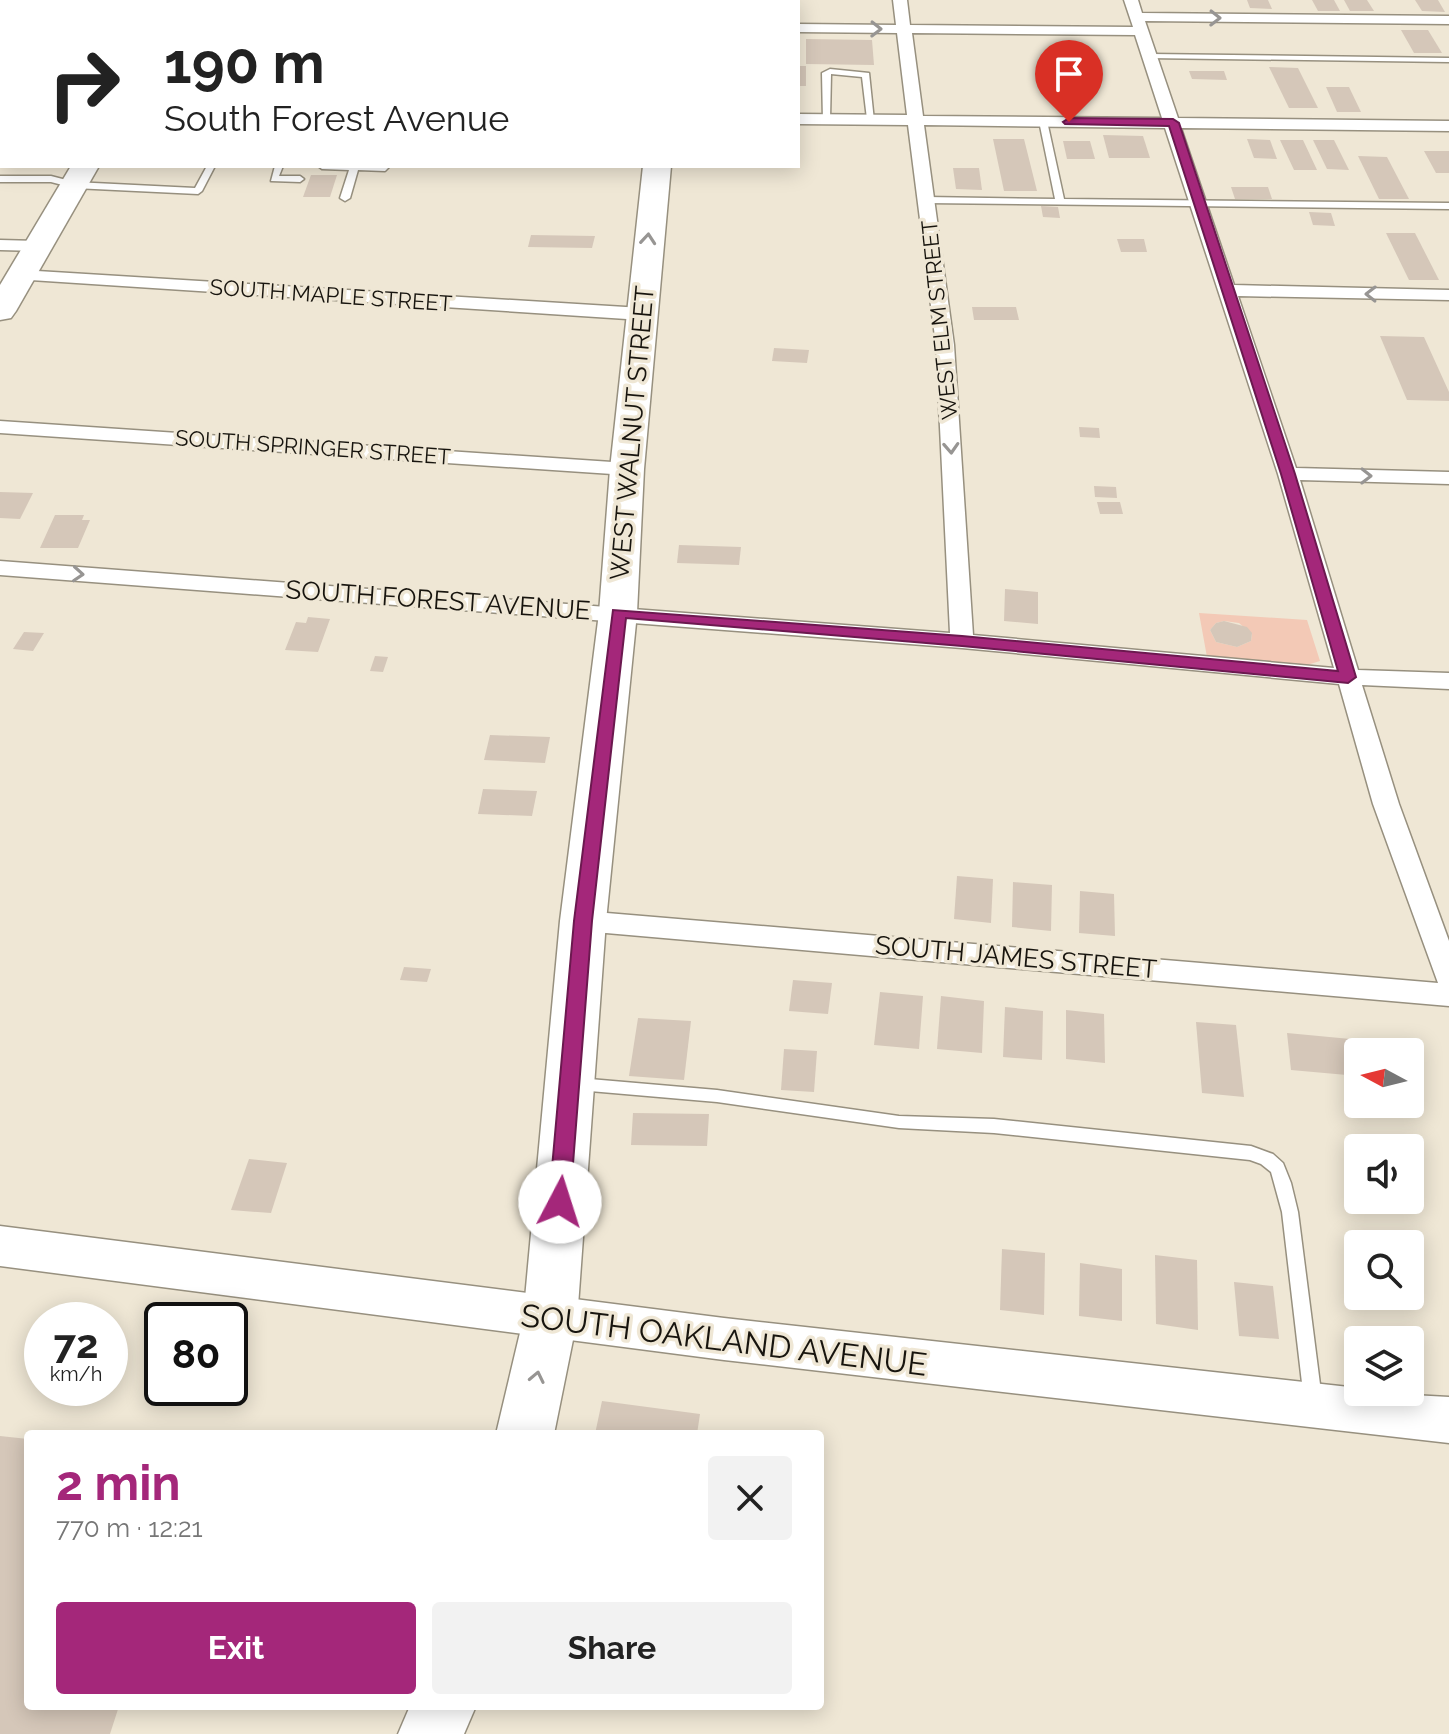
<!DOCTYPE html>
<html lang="en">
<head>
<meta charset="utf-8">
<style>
	body { margin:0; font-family:Raleway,sans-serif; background:#f2f2f2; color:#222; height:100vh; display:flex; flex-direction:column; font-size:30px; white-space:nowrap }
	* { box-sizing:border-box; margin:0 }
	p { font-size:26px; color:#767676 }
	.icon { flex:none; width:44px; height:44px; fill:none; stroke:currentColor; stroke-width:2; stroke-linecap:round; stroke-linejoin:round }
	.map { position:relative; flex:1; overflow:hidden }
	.sheet { position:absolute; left:24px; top:1430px; width:800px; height:280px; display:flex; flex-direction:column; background:#fff; border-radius:8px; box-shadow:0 4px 20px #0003 }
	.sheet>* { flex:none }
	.top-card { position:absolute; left:0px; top:0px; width:800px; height:168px; box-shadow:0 4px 20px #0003; background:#fff; color:#222; overflow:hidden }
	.needle { width:52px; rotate:277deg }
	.buttons { position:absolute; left:1344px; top:1038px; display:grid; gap:16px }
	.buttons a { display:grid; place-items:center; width:80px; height:80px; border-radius:8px; background:#fff; box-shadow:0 4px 20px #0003; font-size:40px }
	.speed { position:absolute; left:24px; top:1302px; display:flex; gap:16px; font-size:40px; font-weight:700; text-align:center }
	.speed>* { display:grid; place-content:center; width:104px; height:104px; border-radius:50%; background:#fff; box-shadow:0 4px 20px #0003; line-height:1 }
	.speed small { font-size:20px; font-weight:400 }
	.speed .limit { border:4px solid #111; border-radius:12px; background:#fff; color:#111 }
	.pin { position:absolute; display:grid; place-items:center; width:68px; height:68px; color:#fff; margin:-82px -34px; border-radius:50% 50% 50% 0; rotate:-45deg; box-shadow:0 0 8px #0007 }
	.pin .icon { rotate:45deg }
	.me { position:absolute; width:88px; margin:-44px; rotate:5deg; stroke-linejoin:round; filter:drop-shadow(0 0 6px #0008) }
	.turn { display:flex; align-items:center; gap:28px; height:168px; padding:0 32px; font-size:36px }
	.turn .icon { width:104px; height:104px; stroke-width:2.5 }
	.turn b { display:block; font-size:56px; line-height:68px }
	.round { display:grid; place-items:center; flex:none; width:84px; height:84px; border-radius:8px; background:#f2f2f2 }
	.summary { display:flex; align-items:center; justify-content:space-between; height:136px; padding:0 32px }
	h1 { font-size:48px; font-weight:700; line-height:60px; color:#a4277a }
	.button { display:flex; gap:16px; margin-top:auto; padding:16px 32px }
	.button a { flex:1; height:92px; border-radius:8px; background:#a4277a; color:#fff; font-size:32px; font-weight:700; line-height:92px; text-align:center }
	.button a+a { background:#f2f2f2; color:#222 }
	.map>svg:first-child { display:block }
	.green { fill:#f3c9b6; fill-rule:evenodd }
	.building { fill:#d5c7b9 }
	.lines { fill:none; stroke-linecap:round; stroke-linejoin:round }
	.lane-casing { stroke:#97907f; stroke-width:3 }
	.street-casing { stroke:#97907f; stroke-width:3 }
	.secondary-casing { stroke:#97907f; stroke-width:3 }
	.highway-casing { stroke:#97907f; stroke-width:3 }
	.lane { fill:#fff; fill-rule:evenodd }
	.street { fill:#fff; fill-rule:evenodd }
	.secondary { fill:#fff; fill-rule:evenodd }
	.highway { fill:#fff; fill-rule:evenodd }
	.oneway { stroke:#979593 }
	.route { fill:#a4277a; stroke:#6b194f; stroke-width:2 }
	.labels { text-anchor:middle; stroke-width:7; stroke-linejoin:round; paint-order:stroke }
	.far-street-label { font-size:22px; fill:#17140e; stroke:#efe7d5 }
	.street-label { font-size:26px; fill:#17140e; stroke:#efe7d5 }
	.near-street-label { font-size:32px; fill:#17140e; stroke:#efe7d5 }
</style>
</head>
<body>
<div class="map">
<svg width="1449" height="1734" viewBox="0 0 1449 1734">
	<rect width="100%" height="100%" fill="#efe7d5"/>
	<!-- green -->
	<path class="green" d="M 1199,613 L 1307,620 L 1320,661 L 1307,665 L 1207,657 ZM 1224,621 L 1239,623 L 1252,634 L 1251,641 L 1237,647 L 1216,642 L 1210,630 L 1216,623 Z"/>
	<!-- building -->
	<g class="building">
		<polygon points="1247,0 1268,0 1272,9 1250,8"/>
		<polygon points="1312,0 1334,0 1340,11 1318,11"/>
		<polygon points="1344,0 1367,0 1374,11 1350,11"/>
		<polygon points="1415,0 1438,0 1445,12 1422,11"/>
		<polygon points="1401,30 1428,30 1442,53 1414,53"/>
		<polygon points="806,39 872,40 874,65 806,64"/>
		<rect x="798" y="66" width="8" height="20"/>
		<polygon points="1269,67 1298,68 1318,108 1289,108"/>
		<polygon points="1189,71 1224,71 1227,80 1192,79"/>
		<polygon points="1326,87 1349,87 1361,112 1337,112"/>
		<polygon points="1103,135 1143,136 1150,158 1109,158"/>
		<polygon points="993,139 1024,139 1037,191 1004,191"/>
		<polygon points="1247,139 1270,140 1277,159 1254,158"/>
		<polygon points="1280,140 1303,140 1317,170 1294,170"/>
		<polygon points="1313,140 1334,140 1349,170 1327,169"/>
		<polygon points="1063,141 1090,141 1095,159 1067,159"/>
		<polygon points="1424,151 1449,151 1449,173 1436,173"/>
		<polygon points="1358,156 1387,157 1409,199 1379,199"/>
		<polygon points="953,168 979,168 982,190 956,189"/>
		<polygon points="311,175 337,175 330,197 303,197"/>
		<polygon points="1231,187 1268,187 1272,199 1235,199"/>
		<polygon points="1041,206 1058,207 1060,218 1043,217"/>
		<polygon points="1309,212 1331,213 1335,226 1313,225"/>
		<polygon points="1386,233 1415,233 1439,280 1409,280"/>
		<polygon points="531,235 595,236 592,248 528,247"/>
		<polygon points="1117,239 1144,239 1147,252 1121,252"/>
		<polygon points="972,307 1016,307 1019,320 974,320"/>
		<polygon points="1380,336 1424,337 1449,392 1449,401 1407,400"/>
		<polygon points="774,348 809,350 807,363 772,361"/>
		<polygon points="1079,427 1099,428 1100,438 1080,437"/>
		<polygon points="1094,486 1116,487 1117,498 1095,497"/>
		<polygon points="0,492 33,493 20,519 0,518"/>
		<polygon points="1097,502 1120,502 1123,514 1100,514"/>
		<polygon points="55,515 84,515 82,520 90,520 78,548 40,548"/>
		<polygon points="679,545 741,547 739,565 677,563"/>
		<polygon points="1005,589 1038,592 1038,624 1004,621"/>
		<polygon points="308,617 330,619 318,652 285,650 296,622 306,623"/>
		<polygon points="1224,621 1247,627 1252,633 1251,641 1237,647 1216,642 1210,630 1216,623"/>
		<polygon points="24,632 44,633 33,651 13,649"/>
		<polygon points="375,656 388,657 383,672 370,671"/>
		<polygon points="490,735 550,737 545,763 484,760"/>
		<polygon points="483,789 537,791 532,816 478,814"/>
		<polygon points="957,876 993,879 991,923 954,919"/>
		<polygon points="1013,882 1052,885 1051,931 1012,927"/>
		<polygon points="1080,891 1114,894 1115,936 1079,933"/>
		<polygon points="404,967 431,969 427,982 400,980"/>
		<polygon points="793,980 832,983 828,1014 789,1011"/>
		<polygon points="880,992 923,996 919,1049 874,1045"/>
		<polygon points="941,996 984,1001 982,1053 937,1049"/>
		<polygon points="1005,1007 1043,1011 1042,1060 1003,1057"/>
		<polygon points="1066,1010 1104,1014 1105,1063 1066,1059"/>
		<polygon points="638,1018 691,1021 684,1080 629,1076"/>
		<polygon points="1196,1022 1236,1025 1244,1097 1202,1093"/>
		<polygon points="1287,1033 1361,1040 1363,1052 1358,1052 1358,1076 1291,1070"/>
		<polygon points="784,1049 817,1051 814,1092 781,1090"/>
		<polygon points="633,1113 709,1114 707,1146 631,1145"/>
		<polygon points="249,1159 287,1163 271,1213 231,1210"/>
		<polygon points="1002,1249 1045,1253 1044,1315 1000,1310"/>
		<polygon points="1155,1255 1197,1260 1198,1330 1156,1324"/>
		<polygon points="1080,1263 1122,1269 1122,1321 1079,1316"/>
		<polygon points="1234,1282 1273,1286 1279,1339 1239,1336"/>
		<polygon points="602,1401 700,1414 697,1434 595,1434"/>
		<polygon points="0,1436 28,1439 28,1706 119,1706 110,1734 0,1734"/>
	</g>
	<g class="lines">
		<defs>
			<g id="lane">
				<polygon points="317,0 433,0 430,2 320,2"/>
				<rect x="547" y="0" width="8" height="2"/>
				<polygon points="1151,54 1449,58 1449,62 1148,58 1148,54"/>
				<polygon points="830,69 869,73 874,121 867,119 862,77 831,74 830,119 823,121 822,73"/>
				<polygon points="1043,118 1047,121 1064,199 1449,203 1449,209 927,203 922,200 927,197 1055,199 1039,121"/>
				<polygon points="207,166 215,166 202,191 198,194 74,188 51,182 0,182 0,176 51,176 74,182 195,188"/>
				<polygon points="275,166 283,166 279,176 300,176 304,179 300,182 271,181"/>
				<polygon points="318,166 390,166 385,171 358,170 350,198 345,201 340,198 349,170 322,169"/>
				<polygon points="578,1078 717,1090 899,1116 994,1119 1251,1146 1273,1154 1283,1163 1291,1183 1298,1212 1322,1400 1319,1406 1313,1408 1307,1406 1304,1400 1282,1212 1271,1172 1261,1164 1250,1160 994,1133 899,1128 717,1102 578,1090 572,1088 570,1084 572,1080"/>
			</g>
			<g id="street">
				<path d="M 893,0 L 907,0 L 910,25 L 1133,27 L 1124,0 L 1138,0 L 1142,13 L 1449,16 L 1449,24 L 1145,21 L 1178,118 L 1449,121 L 1449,131 L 1181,128 L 1234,285 L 1449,290 L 1449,300 L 1238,296 L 1296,468 L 1449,472 L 1449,484 L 1300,480 L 1358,670 L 1449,673 L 1449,689 L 1362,685 L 1399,804 L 1449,941 L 1449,1006 L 583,931 L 574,928 L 570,921 L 574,914 L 583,911 L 1438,983 L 1373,804 L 1339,684 L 962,648 L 0,575 L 0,561 L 950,633 L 936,345 L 908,125 L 798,124 L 798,114 L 907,115 L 897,33 L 798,32 L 798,24 L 896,25 ZM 912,33 L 1135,35 L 1162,118 L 923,116 ZM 924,125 L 1165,128 L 1278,474 L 1334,668 L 973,635 L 954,345 Z"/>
				<rect x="0" y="107" width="2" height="10"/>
				<polygon points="0,240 38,241 47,246 38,251 0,250"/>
				<polygon points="21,270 642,308 651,314 642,320 15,279 12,275 15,271"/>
				<polygon points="0,421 627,463 637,469 627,475 0,433"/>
			</g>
			<polygon id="secondary" points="0,1226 724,1318 1358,1388 1358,1392 1449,1397 1449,1443 724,1360 0,1266"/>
			<g id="highway">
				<polygon points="169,0 193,0 168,2"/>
				<rect x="665" y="0" width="24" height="2"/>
				<polygon points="71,166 99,166 16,311 11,318 0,320 0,285"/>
				<polygon points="643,166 671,166 644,469 637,613 606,921 577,1320 554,1434 496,1434 523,1320 560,921 599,613 610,469"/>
				<polygon points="410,1706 476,1706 464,1734 398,1734"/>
			</g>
		</defs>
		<!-- lane casing -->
		<use href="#lane" class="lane-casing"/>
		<!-- street casing -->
		<use href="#street" class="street-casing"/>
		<!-- secondary casing -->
		<use href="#secondary" class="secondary-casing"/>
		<!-- highway casing -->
		<use href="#highway" class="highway-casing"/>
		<!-- lane -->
		<use href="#lane" class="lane"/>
		<!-- street -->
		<use href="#street" class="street"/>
		<!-- secondary -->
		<use href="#secondary" class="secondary"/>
		<!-- highway -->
		<use href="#highway" class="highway"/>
	</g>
	<!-- one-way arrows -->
	<defs><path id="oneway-chevron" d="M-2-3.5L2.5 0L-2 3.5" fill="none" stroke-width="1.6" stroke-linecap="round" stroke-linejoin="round" transform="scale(2)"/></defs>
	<g class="oneway">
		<use href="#oneway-chevron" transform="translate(1215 18) rotate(1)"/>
		<use href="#oneway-chevron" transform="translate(876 29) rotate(1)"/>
		<use href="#oneway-chevron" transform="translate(648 239) rotate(-85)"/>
		<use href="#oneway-chevron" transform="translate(1371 294) rotate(-179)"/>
		<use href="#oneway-chevron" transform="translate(951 448) rotate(87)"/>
		<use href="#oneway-chevron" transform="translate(1366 476) rotate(1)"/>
		<use href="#oneway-chevron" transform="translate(78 574) rotate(4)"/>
		<use href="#oneway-chevron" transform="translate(537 1377) rotate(-78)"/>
	</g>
	<!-- route -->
	<polygon class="route" points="1069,118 1173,119 1179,123 1295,474 1356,677 1348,683 962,646 626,618 592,921 570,1202 567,1208 560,1211 552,1208 549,1202 574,921 613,610 962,636 1338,671 1281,474 1169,126 1065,124 1063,122"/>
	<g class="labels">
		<!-- far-street labels -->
		<g class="far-street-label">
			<text transform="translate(331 295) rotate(4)" y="8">SOUTH MAPLE STREET</text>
			<text transform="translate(939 320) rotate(-96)" y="8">WEST ELM STREET</text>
			<text transform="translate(313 447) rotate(4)" y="8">SOUTH SPRINGER STREET</text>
		</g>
		<!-- street labels -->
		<g class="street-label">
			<text transform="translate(632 433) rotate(-85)" y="9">WEST WALNUT STREET</text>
			<text transform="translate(438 600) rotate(4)" y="9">SOUTH FOREST AVENUE</text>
			<text transform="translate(1016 957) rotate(5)" y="9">SOUTH JAMES STREET</text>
		</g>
		<!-- near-street labels -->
		<g class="near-street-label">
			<text transform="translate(724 1340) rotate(7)" y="11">SOUTH OAKLAND AVENUE</text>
		</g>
	</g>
</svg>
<div class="buttons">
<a><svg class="needle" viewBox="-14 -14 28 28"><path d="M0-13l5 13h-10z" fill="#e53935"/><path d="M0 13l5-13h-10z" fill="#767676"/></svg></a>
<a><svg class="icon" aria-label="sound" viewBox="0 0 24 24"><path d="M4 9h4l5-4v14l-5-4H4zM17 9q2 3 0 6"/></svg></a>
<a><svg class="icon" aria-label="search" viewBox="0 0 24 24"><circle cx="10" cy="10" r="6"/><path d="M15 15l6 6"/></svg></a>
<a><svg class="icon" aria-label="layers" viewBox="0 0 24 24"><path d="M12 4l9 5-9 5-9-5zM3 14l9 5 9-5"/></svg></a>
</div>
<div class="speed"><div>72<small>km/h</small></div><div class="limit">80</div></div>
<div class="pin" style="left:1069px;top:122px;background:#d93025"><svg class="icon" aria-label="arrive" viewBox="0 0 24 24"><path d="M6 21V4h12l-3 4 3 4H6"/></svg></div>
<svg class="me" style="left:560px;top:1202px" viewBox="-20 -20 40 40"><circle r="19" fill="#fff"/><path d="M0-13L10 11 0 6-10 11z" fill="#a4277a"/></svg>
<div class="top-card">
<div class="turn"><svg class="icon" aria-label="right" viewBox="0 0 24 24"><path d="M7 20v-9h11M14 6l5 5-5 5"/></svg><div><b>190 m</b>South Forest Avenue</div></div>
</div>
<section class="sheet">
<div class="summary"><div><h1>2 min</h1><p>770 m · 12:21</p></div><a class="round"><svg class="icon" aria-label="close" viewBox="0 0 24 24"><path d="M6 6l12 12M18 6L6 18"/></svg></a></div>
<div class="button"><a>Exit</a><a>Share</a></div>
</section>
</div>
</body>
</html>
